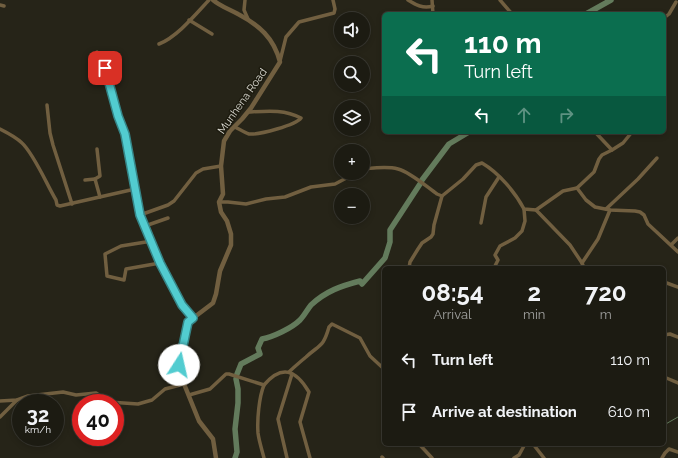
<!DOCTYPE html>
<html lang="en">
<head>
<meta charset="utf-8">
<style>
	body { margin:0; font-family:Raleway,sans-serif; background:#25241b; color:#f1f3f6; height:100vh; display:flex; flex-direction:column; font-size:15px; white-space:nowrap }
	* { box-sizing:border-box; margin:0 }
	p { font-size:13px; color:#a0a19f }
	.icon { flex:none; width:22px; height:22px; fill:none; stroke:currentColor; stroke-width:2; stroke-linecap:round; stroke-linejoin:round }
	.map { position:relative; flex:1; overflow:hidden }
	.drawer { position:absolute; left:382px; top:266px; width:284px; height:180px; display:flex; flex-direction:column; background:#1c1b12; border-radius:6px; box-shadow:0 2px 6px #0003,0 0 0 1px #3a3932 }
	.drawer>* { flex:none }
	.top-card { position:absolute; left:382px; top:12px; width:284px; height:122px; border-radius:6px; box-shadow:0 2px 6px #0003,0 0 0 1px #3a3932; background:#0b6e4f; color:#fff; overflow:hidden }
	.fabs { position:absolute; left:334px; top:12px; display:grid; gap:8px }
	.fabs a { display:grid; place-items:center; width:36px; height:36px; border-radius:50%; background:#1c1b12; box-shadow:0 2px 6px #0003,0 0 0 1px #3a3932; font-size:20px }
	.speed { position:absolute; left:12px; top:394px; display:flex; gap:8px; font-size:20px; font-weight:700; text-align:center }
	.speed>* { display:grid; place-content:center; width:52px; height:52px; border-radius:50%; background:#1c1b12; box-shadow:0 2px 6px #0003,0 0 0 1px #3a3932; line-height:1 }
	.speed small { font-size:10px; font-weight:400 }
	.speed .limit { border:6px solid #d22; background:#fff; color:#111 }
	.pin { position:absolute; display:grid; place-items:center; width:34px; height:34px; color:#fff; margin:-17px; border-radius:8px; box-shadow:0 2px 6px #0006 }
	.me { position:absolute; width:44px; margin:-22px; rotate:10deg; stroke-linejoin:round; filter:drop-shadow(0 0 3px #0008) }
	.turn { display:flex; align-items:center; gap:14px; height:84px; padding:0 16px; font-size:18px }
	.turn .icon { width:52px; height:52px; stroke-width:2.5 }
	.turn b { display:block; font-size:28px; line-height:34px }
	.lanes { display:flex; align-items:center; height:38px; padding:0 16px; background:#0003; justify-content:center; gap:20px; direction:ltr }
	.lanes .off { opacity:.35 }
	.eta { display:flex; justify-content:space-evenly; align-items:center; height:68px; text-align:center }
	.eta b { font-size:24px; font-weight:700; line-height:28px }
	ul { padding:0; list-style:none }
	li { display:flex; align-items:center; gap:12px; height:52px; padding:0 16px }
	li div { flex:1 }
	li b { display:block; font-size:15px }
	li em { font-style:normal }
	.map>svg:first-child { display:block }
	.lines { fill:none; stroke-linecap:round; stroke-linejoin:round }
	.stream { stroke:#637b5c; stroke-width:1 }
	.river { stroke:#637b5c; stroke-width:5.5 }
	.minor { stroke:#715f40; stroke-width:3.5 }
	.tertiary { stroke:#715f40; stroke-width:4.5 }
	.route-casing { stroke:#358587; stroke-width:10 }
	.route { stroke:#52ccd0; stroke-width:7 }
	.labels { text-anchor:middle; stroke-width:3; stroke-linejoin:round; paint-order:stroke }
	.street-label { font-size:11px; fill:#dbdad2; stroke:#1d1b0f }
</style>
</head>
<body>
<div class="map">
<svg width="678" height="458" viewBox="0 0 678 458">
	<rect width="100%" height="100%" fill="#262418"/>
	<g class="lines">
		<!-- stream -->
		<g class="stream">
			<polyline points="664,425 678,417"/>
			<polyline points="598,446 614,444"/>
		</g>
		<!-- river -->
		<g class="river">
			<polyline points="586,14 611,0"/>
			<polyline points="422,180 449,144 469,132"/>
			<path d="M 237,374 L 241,364 L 260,354 L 258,348 L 262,339 C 273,337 292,328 300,320 C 304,316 307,310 311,305 C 326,291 341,286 360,281 L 362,284 L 385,258 L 390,242 L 390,230 L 420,184"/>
			<polyline points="235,458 237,452 235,429 238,403 238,389 236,379"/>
		</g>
		<!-- minor -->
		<g class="minor">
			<polyline points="245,0 244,10 248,19"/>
			<path d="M 408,0 C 416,5 423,9 433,6"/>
			<polyline points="432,0 433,14"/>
			<polyline points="500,0 512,14"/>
			<polyline points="0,5 4,6"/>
			<polyline points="664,18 669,14 676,2"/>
			<polyline points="189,20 212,34"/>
			<path d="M 159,44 C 177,37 195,15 209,0"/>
			<polyline points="97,52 102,60 118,116 125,134 140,215 160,263 182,305 193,318"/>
			<polyline points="280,61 286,37 299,22 334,13 335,9 333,0"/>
			<polyline points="47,105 50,133 53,145 72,204"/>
			<path d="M 235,127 C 239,129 245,133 249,134 C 259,135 296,125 301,118 C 284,109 267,111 248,112"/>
			<path d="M 0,129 C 8,133 16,137 22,143 C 34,154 47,185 56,200 L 57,205 L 60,206 L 135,189"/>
			<polyline points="612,150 623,143 632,132"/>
			<path d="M 363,169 C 374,168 387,166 398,169 C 410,172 427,187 437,194 L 442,196 L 463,179 L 476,165 L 482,163 C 499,173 515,192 524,209 L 536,210 L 570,245 L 582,263 L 584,268"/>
			<polyline points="95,179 100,176 97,149"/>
			<polyline points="85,180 95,179 100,197"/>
			<polyline points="577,188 586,200 595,207 610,210 635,211 640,212 644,215 648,224 678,252"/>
			<polyline points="219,202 228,202 246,204 266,199 285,197 311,187 335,184 356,173"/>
			<polyline points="606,209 638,179 657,158"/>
			<polyline points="536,210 563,191 577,188 594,172 599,159 602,155 612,150 595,132"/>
			<polyline points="140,215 168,205 174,201 196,173 203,169 221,166"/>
			<polyline points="481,223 486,197 499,177"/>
			<polyline points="145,226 168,218"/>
			<polyline points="152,241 121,246 105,254 107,276 124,280 126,269 160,263"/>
			<polyline points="671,245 678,238"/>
			<polyline points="582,263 598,239 610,210"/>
			<polyline points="409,268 410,262 418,249 422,243 431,237 433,234 434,225 442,196"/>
			<polyline points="494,268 498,260 495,255 500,246 515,238 522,231 525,221 524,209"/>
			<polyline points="664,282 678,287"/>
			<polyline points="664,335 670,334 678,337"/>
			<path d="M 289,372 C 294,367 300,362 306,357 C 320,344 323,348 329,327 L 332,324 L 360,338 L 370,356 L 384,369"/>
			<polyline points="664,377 678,383"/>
			<path d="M 189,395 L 210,389 L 226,374 L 229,374 L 264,385 C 282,364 296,370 309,392 L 300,422 L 310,458"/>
			<polyline points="0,401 17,400 28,396 63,392 76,395 96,393 109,402 138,404 152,400 165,389 184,384"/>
			<polyline points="0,417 17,400"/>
			<polyline points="80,417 81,416"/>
			<polyline points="419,444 432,458"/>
			<polyline points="533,444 544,458"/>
			<polyline points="561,444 562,445 564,444"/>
			<polyline points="382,457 383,458"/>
			<path d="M 264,458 C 262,450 259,441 258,433 C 257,420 259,397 264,385"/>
			<polyline points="287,458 278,419 292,374"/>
			<polyline points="514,458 519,455 525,444"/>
			<polyline points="662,458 665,453 669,449 678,452"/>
		</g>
		<!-- tertiary -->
		<path class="tertiary" d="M 213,0 C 220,6 229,9 238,14 C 259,25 274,38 280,62 L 251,108 L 242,119 L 230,131 L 224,141 L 221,166 L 223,194 L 219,202 L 221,212 L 227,221 L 231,234 L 231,245 L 220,271 L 216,294 L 213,303 L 188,322 L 179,365 L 180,374 L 199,421 L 213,439 L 216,458"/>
	</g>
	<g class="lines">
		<defs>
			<polyline id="route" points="105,68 118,116 125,134 140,215 160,263 182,305 193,318 188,322 179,365"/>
		</defs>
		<!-- route casing -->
		<use href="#route" class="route-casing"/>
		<!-- route -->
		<use href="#route" class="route"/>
	</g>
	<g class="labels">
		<!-- street labels -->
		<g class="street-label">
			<text transform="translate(242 101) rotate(-55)" y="4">Munhena Road</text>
		</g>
	</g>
</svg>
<div class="fabs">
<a><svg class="icon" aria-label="sound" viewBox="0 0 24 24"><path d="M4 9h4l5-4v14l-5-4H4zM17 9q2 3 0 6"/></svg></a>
<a><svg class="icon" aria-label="search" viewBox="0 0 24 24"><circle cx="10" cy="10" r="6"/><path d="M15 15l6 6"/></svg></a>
<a><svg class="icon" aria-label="layers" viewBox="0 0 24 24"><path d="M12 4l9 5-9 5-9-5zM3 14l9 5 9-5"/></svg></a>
<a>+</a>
<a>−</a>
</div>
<div class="speed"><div>32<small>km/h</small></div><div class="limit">40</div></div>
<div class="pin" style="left:105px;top:68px;background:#d93025"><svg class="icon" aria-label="arrive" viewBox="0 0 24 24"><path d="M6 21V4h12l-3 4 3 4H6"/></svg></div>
<svg class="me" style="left:179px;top:365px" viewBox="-20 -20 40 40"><circle r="19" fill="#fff"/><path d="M0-13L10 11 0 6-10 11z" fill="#52ccd0"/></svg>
<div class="top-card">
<div class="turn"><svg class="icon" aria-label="left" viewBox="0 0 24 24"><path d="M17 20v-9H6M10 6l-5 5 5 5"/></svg><div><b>110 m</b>Turn left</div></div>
<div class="lanes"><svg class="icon" aria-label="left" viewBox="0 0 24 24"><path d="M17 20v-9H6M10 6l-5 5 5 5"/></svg><svg class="icon off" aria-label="ahead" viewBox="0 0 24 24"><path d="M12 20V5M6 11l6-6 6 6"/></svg><svg class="icon off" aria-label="right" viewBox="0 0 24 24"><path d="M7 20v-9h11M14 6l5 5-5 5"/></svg></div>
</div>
<section class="drawer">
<div class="eta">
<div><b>08:54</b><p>Arrival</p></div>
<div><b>2</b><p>min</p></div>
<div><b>720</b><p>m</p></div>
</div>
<ul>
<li><svg class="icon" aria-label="left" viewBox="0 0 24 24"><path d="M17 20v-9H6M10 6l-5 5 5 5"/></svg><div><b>Turn left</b></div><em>110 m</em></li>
<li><svg class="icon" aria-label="arrive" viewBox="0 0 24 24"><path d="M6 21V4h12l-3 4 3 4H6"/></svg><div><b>Arrive at destination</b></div><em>610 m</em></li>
</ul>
</section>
</div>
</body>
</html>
